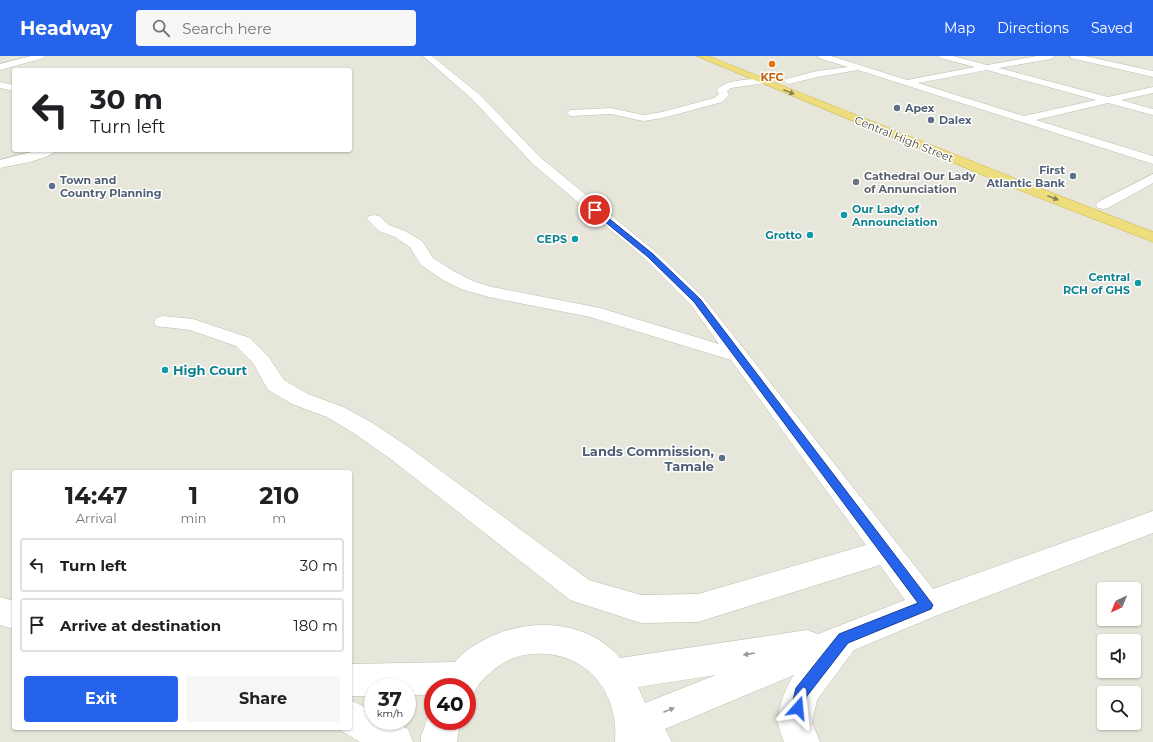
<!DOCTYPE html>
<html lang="en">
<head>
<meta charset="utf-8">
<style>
	body { margin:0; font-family:Montserrat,sans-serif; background:#f6f6f6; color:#202124; height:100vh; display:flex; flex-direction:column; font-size:15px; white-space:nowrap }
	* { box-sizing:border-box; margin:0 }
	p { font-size:13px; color:#757577 }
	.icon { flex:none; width:22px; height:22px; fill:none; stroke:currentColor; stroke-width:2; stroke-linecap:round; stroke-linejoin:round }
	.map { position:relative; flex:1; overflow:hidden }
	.drawer { position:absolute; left:12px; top:414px; width:340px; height:260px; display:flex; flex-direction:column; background:#fff; border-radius:4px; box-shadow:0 1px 3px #0004 }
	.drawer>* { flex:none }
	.hud { position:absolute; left:12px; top:12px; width:340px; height:84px; border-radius:4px; box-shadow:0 1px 3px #0004; background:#fff; color:#202124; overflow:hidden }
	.needle { width:26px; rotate:223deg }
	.tools { position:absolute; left:1097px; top:526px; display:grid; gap:8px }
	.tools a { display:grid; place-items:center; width:44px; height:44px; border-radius:4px; background:#fff; box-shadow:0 1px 3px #0004; font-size:20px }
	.speed { position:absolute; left:364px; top:622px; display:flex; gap:8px; font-size:20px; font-weight:700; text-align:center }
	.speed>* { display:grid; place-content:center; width:52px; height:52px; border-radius:50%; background:#fff; box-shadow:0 1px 3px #0004; line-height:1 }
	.speed small { font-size:10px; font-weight:400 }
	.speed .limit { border:6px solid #d22; background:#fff; color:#111 }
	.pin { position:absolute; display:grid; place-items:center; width:34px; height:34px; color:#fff; margin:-17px; border:2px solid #fff; border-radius:50%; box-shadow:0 1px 4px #0007 }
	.me { position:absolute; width:44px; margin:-22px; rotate:18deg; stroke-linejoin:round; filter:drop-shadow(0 0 3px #0008) }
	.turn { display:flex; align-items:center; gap:14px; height:84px; padding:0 12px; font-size:18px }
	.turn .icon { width:52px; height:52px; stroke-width:2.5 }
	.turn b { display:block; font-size:28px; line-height:34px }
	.eta { display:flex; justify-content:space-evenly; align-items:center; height:68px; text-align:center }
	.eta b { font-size:24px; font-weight:700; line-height:28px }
	.primary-button { display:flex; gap:8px; margin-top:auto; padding:8px 12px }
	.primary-button a { flex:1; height:46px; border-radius:4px; background:#2563eb; color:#fff; font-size:16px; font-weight:700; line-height:46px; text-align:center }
	.primary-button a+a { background:#f6f6f6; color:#202124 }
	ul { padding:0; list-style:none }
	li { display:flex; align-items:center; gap:12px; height:54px; margin:0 8px 6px; padding:0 4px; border:2px solid #e0e0e0; border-radius:4px }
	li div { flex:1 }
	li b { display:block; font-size:15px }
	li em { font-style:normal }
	header { display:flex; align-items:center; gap:24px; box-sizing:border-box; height:56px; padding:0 20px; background:#2563eb; color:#fff }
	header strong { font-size:19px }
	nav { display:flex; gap:22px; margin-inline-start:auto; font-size:14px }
	.search { width:280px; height:36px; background:#f6f6f6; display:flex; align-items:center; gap:10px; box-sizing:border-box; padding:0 14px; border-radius:4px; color:#757577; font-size:15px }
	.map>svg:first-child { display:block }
	.residential { fill:#e7e6da; fill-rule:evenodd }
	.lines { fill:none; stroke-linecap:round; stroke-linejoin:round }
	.minor-casing { stroke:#bfbcaf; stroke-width:1 }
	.highway-casing { stroke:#cdb54d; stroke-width:1 }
	.minor { fill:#fff; fill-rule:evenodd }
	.highway { fill:#eedd7c; fill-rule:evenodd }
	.oneway { fill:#8a8254 }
	.oneway2 { fill:#9a9993 }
	.route { fill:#2563eb; stroke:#184099 }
	.food-dot { fill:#e8710a; stroke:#fff; stroke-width:1.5 }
	.service-dot { fill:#5c6f8a; stroke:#fff; stroke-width:1.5 }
	.worship-dot { fill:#6b7280; stroke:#fff; stroke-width:1.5 }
	.culture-dot { fill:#0f9aa8; stroke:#fff; stroke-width:1.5 }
	.labels { text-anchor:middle; stroke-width:3; stroke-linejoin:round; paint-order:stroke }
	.far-food-label { font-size:11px; font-weight:bold; fill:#c56008; stroke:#fff }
	.far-service-label { font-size:11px; font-weight:bold; fill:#4e5e75; stroke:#fff; text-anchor:start }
	.far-street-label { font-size:11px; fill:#48453a; stroke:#fff }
	.far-worship-label { font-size:11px; font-weight:bold; fill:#5b616d; stroke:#fff; text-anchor:start }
	.far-culture-label { font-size:11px; font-weight:bold; fill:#0d838f; stroke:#fff; text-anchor:end }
	.culture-label { font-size:13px; font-weight:bold; fill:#0d838f; stroke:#fff; text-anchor:start }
	.service-label { font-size:13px; font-weight:bold; fill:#4e5e75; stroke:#fff; text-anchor:end }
</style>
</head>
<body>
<header>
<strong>Headway</strong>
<div class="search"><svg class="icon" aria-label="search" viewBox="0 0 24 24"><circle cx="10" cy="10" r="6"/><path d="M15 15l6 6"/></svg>Search here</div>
<nav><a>Map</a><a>Directions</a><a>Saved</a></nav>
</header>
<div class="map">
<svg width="1153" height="686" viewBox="0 0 1153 686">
	<rect width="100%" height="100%" fill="#f4f3ec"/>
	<!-- residential -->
	<path class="residential" d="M 0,0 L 1153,0 L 1153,686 L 0,686 ZM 14,14 L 350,14 L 350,94 L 14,94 ZM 14,416 L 350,416 L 350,672 L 14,672 ZM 1104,533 L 1134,533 L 1134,563 L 1104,563 ZM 1104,585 L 1134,585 L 1134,615 L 1104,615 ZM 373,631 L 407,631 L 407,665 L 373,665 ZM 433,631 L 467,631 L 467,665 L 433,665 ZM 1104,637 L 1134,637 L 1134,667 L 1104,667 Z"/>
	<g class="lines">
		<defs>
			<g id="minor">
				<polygon points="31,0 45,0 44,2 0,14 0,8"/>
				<path d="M 423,0 L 432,0 L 480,39 L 541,102 L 657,197 L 703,241 L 933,533 L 1153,455 L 1153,477 L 938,559 L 854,594 L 817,644 L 812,666 L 820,686 L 784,686 C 782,680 779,674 778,667 C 776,656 787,628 794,619 L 665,673 L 672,686 L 615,686 C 619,642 593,602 547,598 C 535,597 522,598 511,603 C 500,608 488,617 480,627 C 476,632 473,640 467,644 L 467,631 L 433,631 L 433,639 L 407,639 L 407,631 L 373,631 L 373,640 L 350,640 L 350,608 L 455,606 C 462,597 472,590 482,585 C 525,561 586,562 620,602 L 807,574 L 818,578 L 905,544 L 880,509 L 698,566 L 641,567 L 570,544 L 392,404 L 355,378 L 327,361 L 292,348 L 268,334 L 253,307 L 236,290 L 190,274 L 156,270 L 154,266 L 156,262 L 163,260 L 193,263 L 250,282 L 268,300 L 284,324 L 308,338 L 343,351 L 371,366 L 410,392 L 589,524 L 641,539 L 698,538 L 866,489 L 731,304 L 590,261 L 489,241 L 461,233 L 443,224 L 421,209 L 410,191 L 395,181 L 379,175 L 367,163 L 369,160 L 374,159 L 379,160 L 389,169 L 405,175 L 422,185 L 433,202 L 455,216 L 473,225 L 492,231 L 600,252 L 719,288 L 691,249 L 645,203 L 533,108 L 472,43 ZM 716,619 L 645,647 L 638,631 Z"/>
				<path d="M 818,0 L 831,0 L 907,24 L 975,11 L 940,2 L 939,0 L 953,0 L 987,9 L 1037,0 L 1055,0 L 1051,3 L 999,12 L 1108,41 L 1153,31 L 1153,37 L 1121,44 L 1153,53 L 1153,59 L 1108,47 L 1036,64 L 1153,100 L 1153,108 L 858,14 L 817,21 L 789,28 L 786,27 L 784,25 L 786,23 L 817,15 L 848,11 L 819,2 ZM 987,14 L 1096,44 L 1024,60 L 918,27 Z"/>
				<polygon points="1070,0 1085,0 1153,15 1153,21 1071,2"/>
				<path d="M 762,22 L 767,25 L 765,27 L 731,32 L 727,35 L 729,39 L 722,46 L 663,62 L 643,65 L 611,58 L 571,60 L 566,57 L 571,54 L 611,52 L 643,59 L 662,56 L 714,42 L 719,38 L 717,34 C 726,23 748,24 762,22 Z"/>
				<polygon points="0,26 14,29 14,35 0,32"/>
				<path d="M 39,94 L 56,94 C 49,104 13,109 0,112 L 0,104 Z"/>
				<polygon points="1153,118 1153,127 1108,152 1103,153 1098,152 1096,149 1098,146"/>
				<polygon points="0,541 14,545 14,573 0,569"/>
				<polygon points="350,644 373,655 373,665 392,665 408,673 413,686 360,686 338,673 337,672 350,672"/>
				<polygon points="433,652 433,665 460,665 457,686 421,686 421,680 431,653"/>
			</g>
			<polygon id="highway" points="697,0 708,0 1024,126 1153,176 1153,186 1014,132"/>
		</defs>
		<!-- minor casing -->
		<use href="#minor" class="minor-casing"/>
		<!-- highway casing -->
		<use href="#highway" class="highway-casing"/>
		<!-- minor -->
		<use href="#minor" class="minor"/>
		<!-- highway -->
		<use href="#highway" class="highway"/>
	</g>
	<!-- one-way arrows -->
	<defs><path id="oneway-solid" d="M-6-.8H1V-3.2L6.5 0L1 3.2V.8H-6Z"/></defs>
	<g class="oneway">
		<use href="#oneway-solid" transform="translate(789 36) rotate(22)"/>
		<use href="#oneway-solid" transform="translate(1053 142) rotate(21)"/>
	</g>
	<g class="oneway2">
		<use href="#oneway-solid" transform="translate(749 598) rotate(171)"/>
		<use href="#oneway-solid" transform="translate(669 654) rotate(-22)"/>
	</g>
	<!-- route -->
	<polygon class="route" points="593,153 597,153 653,198 700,243 933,549 931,553 848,587 807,640 803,657 798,659 793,657 791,652 796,632 839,578 918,547 694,246 648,201 593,156"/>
	<!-- markers -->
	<circle class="food-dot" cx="772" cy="8" r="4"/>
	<g class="service-dot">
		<circle cx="897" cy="52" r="4"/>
		<circle cx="931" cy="64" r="4"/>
		<circle cx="1073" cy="120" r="4"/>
		<circle cx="52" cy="130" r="4"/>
		<circle cx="722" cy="402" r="4"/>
	</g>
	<circle class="worship-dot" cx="856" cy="126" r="4"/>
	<g class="culture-dot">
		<circle cx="844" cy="159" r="4"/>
		<circle cx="810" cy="179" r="4"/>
		<circle cx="575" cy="183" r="4"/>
		<circle cx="1138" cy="227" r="4"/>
		<circle cx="165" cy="314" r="4"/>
	</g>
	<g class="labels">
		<!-- far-food labels -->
		<g class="far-food-label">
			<text x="772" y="25">KFC</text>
		</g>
		<!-- far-service labels -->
		<g class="far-service-label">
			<text x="905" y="56">Apex</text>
			<text x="939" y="68">Dalex</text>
			<text x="1065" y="118" text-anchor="end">First<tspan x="1065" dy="13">Atlantic Bank</tspan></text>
			<text x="60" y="128">Town and<tspan x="60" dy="13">Country Planning</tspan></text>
		</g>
		<!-- far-street labels -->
		<g class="far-street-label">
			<text transform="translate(904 83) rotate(22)" y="4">Central High Street</text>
		</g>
		<!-- far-worship labels -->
		<g class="far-worship-label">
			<text x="864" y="124">Cathedral Our Lady<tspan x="864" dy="13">of Annunciation</tspan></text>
		</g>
		<!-- far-culture labels -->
		<g class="far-culture-label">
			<text x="852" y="157" text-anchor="start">Our Lady of<tspan x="852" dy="13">Announciation</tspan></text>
			<text x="802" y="183">Grotto</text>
			<text x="567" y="187">CEPS</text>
			<text x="1130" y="225">Central<tspan x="1130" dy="13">RCH of GHS</tspan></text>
		</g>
		<!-- culture labels -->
		<g class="culture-label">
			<text x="173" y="319">High Court</text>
		</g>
		<!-- service labels -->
		<g class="service-label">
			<text x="714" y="400">Lands Commission,<tspan x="714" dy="15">Tamale</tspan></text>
		</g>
	</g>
</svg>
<div class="tools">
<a><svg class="needle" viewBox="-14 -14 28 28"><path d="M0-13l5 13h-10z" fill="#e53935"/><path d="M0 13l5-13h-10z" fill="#757577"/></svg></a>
<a><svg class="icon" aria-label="sound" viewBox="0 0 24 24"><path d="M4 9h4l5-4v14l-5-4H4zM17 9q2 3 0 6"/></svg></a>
<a><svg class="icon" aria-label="search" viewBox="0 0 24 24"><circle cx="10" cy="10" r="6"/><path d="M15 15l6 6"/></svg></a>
</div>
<div class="speed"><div>37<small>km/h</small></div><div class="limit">40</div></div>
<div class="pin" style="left:595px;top:154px;background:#d93025"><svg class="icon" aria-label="arrive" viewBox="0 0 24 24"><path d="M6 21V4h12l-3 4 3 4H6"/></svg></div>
<svg class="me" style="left:798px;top:652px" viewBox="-20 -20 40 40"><path d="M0-17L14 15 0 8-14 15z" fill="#2563eb" stroke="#fff" stroke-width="4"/></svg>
<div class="hud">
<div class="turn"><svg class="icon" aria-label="left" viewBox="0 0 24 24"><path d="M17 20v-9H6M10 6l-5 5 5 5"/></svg><div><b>30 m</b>Turn left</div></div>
</div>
<section class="drawer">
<div class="eta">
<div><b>14:47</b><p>Arrival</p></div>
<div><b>1</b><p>min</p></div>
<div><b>210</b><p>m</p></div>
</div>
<ul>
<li><svg class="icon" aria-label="left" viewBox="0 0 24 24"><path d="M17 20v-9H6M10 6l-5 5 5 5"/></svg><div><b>Turn left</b></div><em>30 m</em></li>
<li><svg class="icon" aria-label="arrive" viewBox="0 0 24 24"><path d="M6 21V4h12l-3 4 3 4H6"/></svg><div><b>Arrive at destination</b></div><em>180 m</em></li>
</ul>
<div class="primary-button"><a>Exit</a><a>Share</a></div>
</section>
</div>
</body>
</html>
